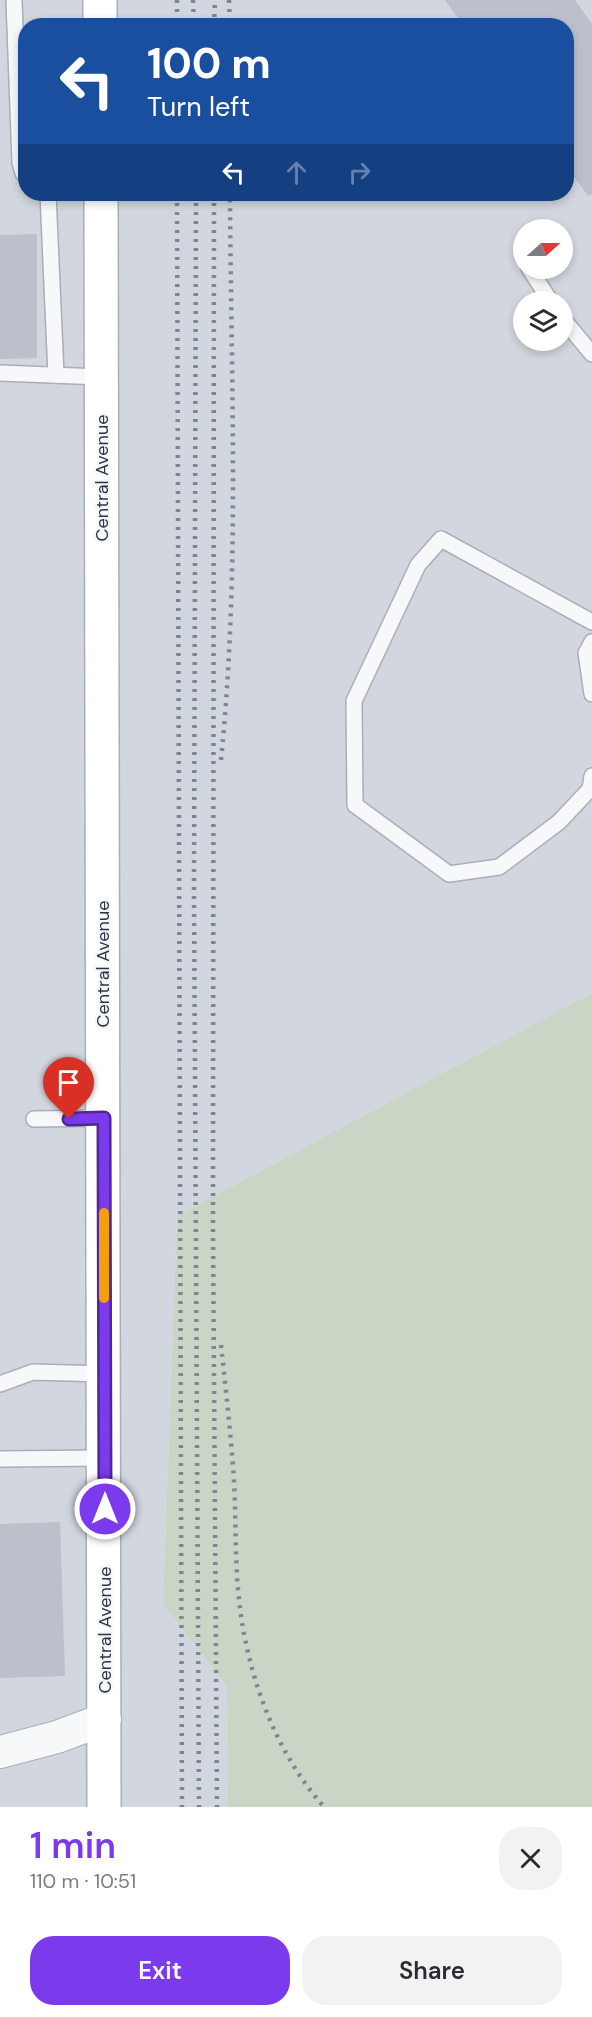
<!DOCTYPE html>
<html lang="en">
<head>
<meta charset="utf-8">
<style>
	body { margin:0; font-family:"DM Sans",sans-serif; background:#f2f2f3; color:#2b2b33; height:100vh; display:flex; flex-direction:column; font-size:22px; white-space:nowrap }
	* { box-sizing:border-box; margin:0 }
	p { font-size:20px; color:#7c7c81 }
	.icon { flex:none; width:33px; height:33px; fill:none; stroke:currentColor; stroke-width:2; stroke-linecap:round; stroke-linejoin:round }
	.map { position:relative; height:1807px; overflow:hidden }
	.details { display:flex; flex-direction:column; background:#fff; flex:1 }
	.details>* { flex:none }
	.banner { position:absolute; left:18px; top:18px; width:556px; height:183px; border-radius:24px; box-shadow:0 3px 9px #0003; background:#1a4fa0; color:#fff; overflow:hidden }
	.needle { width:39px; rotate:69deg }
	.tools { position:absolute; left:513px; top:219px; display:grid; gap:12px }
	.tools a { display:grid; place-items:center; width:60px; height:60px; border-radius:50%; background:#fff; box-shadow:0 3px 9px #0003; font-size:30px }
	.pin { position:absolute; display:grid; place-items:center; width:51px; height:51px; color:#fff; margin:-62px -26px; border-radius:50% 50% 50% 0; rotate:-45deg; box-shadow:0 0 6px #0007 }
	.pin .icon { rotate:45deg }
	.me { position:absolute; width:66px; margin:-33px; rotate:0deg; stroke-linejoin:round; filter:drop-shadow(0 0 4px #0008) }
	.turn { display:flex; align-items:center; gap:21px; height:126px; padding:0 30px; font-size:27px }
	.turn .icon { width:78px; height:78px; stroke-width:2.5 }
	.turn b { display:block; font-size:42px; line-height:51px }
	.lanes { display:flex; align-items:center; height:57px; padding:0 30px; background:#0003; justify-content:center; gap:30px; direction:ltr }
	.lanes .off { opacity:.35 }
	.round { display:grid; place-items:center; flex:none; width:63px; height:63px; border-radius:24px; background:#f2f2f3 }
	.head { display:flex; align-items:center; justify-content:space-between; height:102px; padding:0 30px }
	h1 { font-size:36px; font-weight:600; line-height:45px; color:#7c3aed }
	.action { display:flex; gap:12px; margin-top:auto; padding:12px 30px }
	.action a { flex:1; height:69px; border-radius:24px; background:#7c3aed; color:#fff; font-size:24px; font-weight:600; line-height:69px; text-align:center }
	.action a+a { background:#f2f2f3; color:#2b2b33 }
	.map>svg:first-child { display:block }
	.built { fill:#d2d6de; fill-rule:evenodd }
	.green { fill:#c9d6c5 }
	.building { fill:#bbc0ca }
	.lines { fill:none; stroke-linecap:round; stroke-linejoin:round }
	.lane-casing { stroke:#a9aeb7; stroke-width:18 }
	.street-casing { stroke:#a9aeb7; stroke-width:34 }
	.secondary-casing { stroke:#a9aeb7; stroke-width:36 }
	.lane { stroke:#f7f8fa; stroke-width:15 }
	.street { stroke:#f7f8fa; stroke-width:32 }
	.secondary { stroke:#fff; stroke-width:33 }
	.rail { stroke:#7d8696; stroke-width:4.5; stroke-dasharray:3 6; stroke-linecap:butt }
	.route-casing { stroke:#51269a; stroke-width:15 }
	.route { stroke:#7c3aed; stroke-width:10 }
	.slow { stroke:#f59e0b; stroke-width:10 }
	.labels { text-anchor:middle; stroke-width:4.5; stroke-linejoin:round; paint-order:stroke }
	.street-label { font-size:18px; fill:#2b3445; stroke:#f4f6f9 }
</style>
</head>
<body>
<div class="map">
<svg width="592" height="1807" viewBox="0 0 592 1807">
	<rect width="100%" height="100%" fill="#e4e7ec"/>
	<!-- built -->
	<path class="built" d="M 0,0 L 592,0 L 592,993 L 177,1216 L 163,1604 L 227,1686 L 228,1807 L 0,1807 ZM 26,26 L 567,26 L 567,194 L 26,194 ZM 524,230 L 562,230 L 562,268 L 524,268 ZM 524,302 L 562,302 L 562,340 L 524,340 Z"/>
	<!-- green -->
	<polygon class="green" points="592,993 592,1807 228,1807 227,1686 163,1604 177,1216"/>
	<!-- building -->
	<g class="building">
		<polygon points="445,0 575,0 592,24 592,194 588,196 567,167 567,26 464,26"/>
		<polygon points="37,234 37,358 0,359 0,235"/>
		<polygon points="60,1522 65,1676 0,1678 0,1524"/>
	</g>
	<g class="lines">
		<defs>
			<g id="lane">
				<polyline points="14,0 20,162 23,173 26,173"/>
				<polyline points="48,194 56,375"/>
				<polyline points="529,268 551,302"/>
				<polyline points="562,318 592,354"/>
				<polyline points="0,373 101,377"/>
				<polyline points="592,622 441,539 418,565 354,701 355,805 449,874 499,867 559,822 590,789 592,776"/>
				<polyline points="592,642 586,653 592,694"/>
				<polyline points="34,1119 104,1118"/>
				<polyline points="0,1384 33,1372 104,1374"/>
				<polyline points="0,1459 105,1458"/>
			</g>
			<polyline id="street" points="0,1752 57,1737 105,1719"/>
			<g id="secondary">
				<polyline points="100,0 100,26"/>
				<polyline points="101,194 104,1807"/>
			</g>
		</defs>
		<!-- lane casing -->
		<use href="#lane" class="lane-casing"/>
		<!-- street casing -->
		<use href="#street" class="street-casing"/>
		<!-- secondary casing -->
		<use href="#secondary" class="secondary-casing"/>
		<!-- lane -->
		<use href="#lane" class="lane"/>
		<!-- street -->
		<use href="#street" class="street"/>
		<!-- secondary -->
		<use href="#secondary" class="secondary"/>
		<!-- rail -->
		<g class="rail">
			<polyline points="177,0 177,26"/>
			<polyline points="193,0 194,26"/>
			<polyline points="229,0 230,26"/>
			<polyline points="214,26 215,0"/>
			<polyline points="177,194 182,1807"/>
			<polyline points="196,194 194,892 199,1807"/>
			<polyline points="214,194 213,1231 217,1807"/>
			<path d="M 221,760 C 240,572 231,382 230,194"/>
			<path d="M 221,1345 C 226,1390 231,1436 234,1481 C 236,1518 235,1554 238,1590 C 245,1668 272,1748 324,1807"/>
		</g>
	</g>
	<g class="lines">
		<defs>
			<polyline id="route" points="69,1119 104,1118 105,1509"/>
		</defs>
		<!-- route casing -->
		<use href="#route" class="route-casing"/>
		<!-- route -->
		<use href="#route" class="route"/>
		<!-- slow -->
		<polyline class="slow" points="104,1213 104,1298"/>
	</g>
	<g class="labels">
		<!-- street labels -->
		<g class="street-label">
			<text transform="translate(102 478) rotate(-90)" y="6">Central Avenue</text>
			<text transform="translate(103 964) rotate(-90)" y="6">Central Avenue</text>
			<text transform="translate(105 1630) rotate(-90)" y="6">Central Avenue</text>
		</g>
	</g>
</svg>
<div class="tools">
<a><svg class="needle" viewBox="-14 -14 28 28"><path d="M0-13l5 13h-10z" fill="#e53935"/><path d="M0 13l5-13h-10z" fill="#7c7c81"/></svg></a>
<a><svg class="icon" aria-label="layers" viewBox="0 0 24 24"><path d="M12 4l9 5-9 5-9-5zM3 14l9 5 9-5"/></svg></a>
</div>
<div class="pin" style="left:69px;top:1119px;background:#d93025"><svg class="icon" aria-label="arrive" viewBox="0 0 24 24"><path d="M6 21V4h12l-3 4 3 4H6"/></svg></div>
<svg class="me" style="left:105px;top:1509px" viewBox="-20 -20 40 40"><circle r="17" fill="#7c3aed" stroke="#fff" stroke-width="3"/><path d="M0-11L8 9 0 5-8 9z" fill="#fff"/></svg>
<div class="banner">
<div class="turn"><svg class="icon" aria-label="left" viewBox="0 0 24 24"><path d="M17 20v-9H6M10 6l-5 5 5 5"/></svg><div><b>100 m</b>Turn left</div></div>
<div class="lanes"><svg class="icon" aria-label="left" viewBox="0 0 24 24"><path d="M17 20v-9H6M10 6l-5 5 5 5"/></svg><svg class="icon off" aria-label="ahead" viewBox="0 0 24 24"><path d="M12 20V5M6 11l6-6 6 6"/></svg><svg class="icon off" aria-label="right" viewBox="0 0 24 24"><path d="M7 20v-9h11M14 6l5 5-5 5"/></svg></div>
</div>
</div>
<section class="details">
<div class="head"><div><h1>1 min</h1><p>110 m · 10:51</p></div><a class="round"><svg class="icon" aria-label="close" viewBox="0 0 24 24"><path d="M6 6l12 12M18 6L6 18"/></svg></a></div>
<div class="action"><a>Exit</a><a>Share</a></div>
</section>
</body>
</html>
